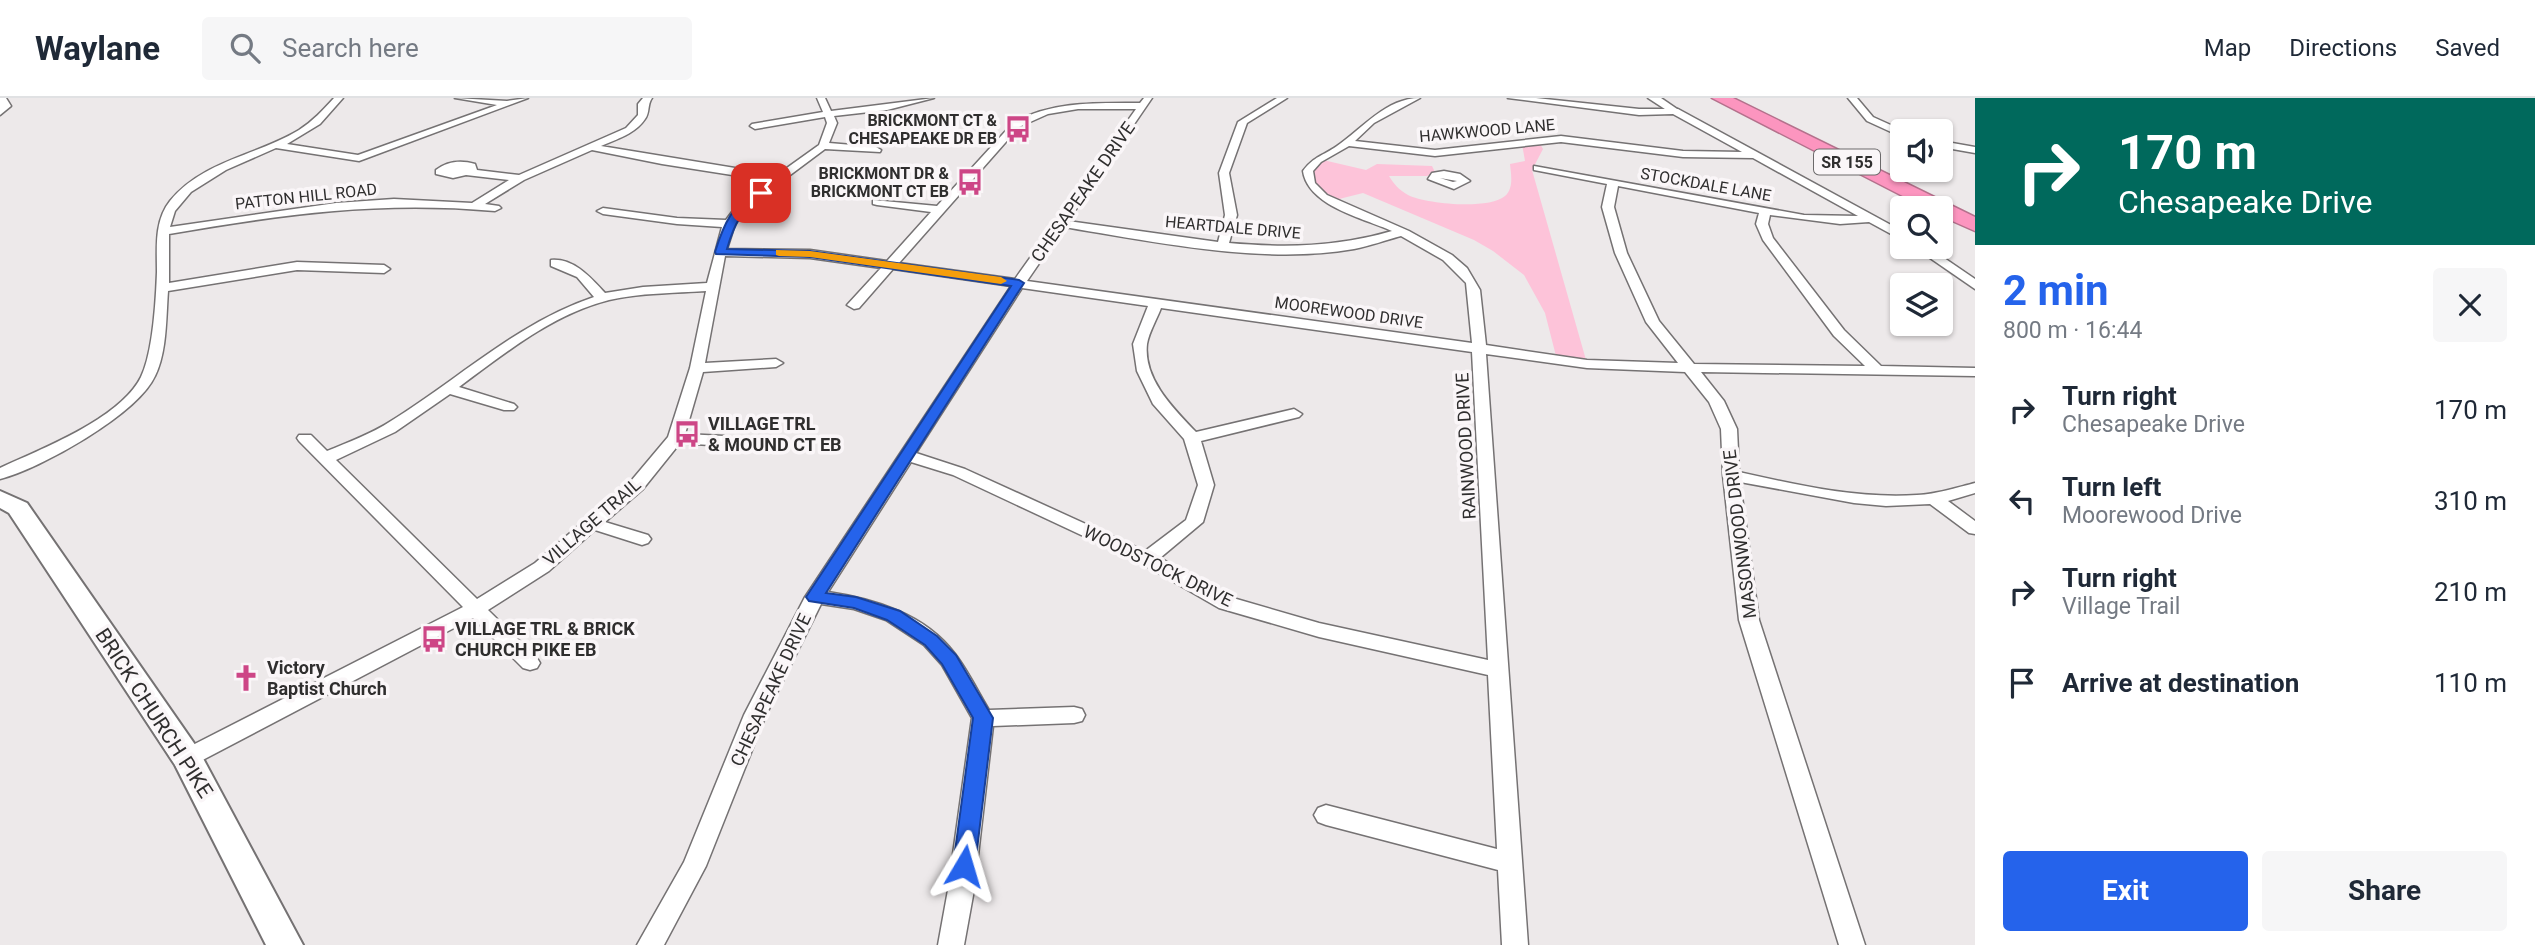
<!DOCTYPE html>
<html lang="en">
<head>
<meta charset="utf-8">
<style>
	body { margin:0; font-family:Roboto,sans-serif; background:#f6f6f7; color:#1f2937; height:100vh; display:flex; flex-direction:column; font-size:26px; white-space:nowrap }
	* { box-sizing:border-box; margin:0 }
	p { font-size:23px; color:#747a83 }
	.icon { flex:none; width:38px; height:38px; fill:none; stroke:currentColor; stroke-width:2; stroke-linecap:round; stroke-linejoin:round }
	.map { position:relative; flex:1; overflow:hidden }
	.side { display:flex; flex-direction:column; background:#fff; width:560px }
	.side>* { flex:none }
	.guide { background:#00695c; color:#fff; overflow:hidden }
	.fabs { position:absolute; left:1890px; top:21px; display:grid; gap:14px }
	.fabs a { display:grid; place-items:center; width:63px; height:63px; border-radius:7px; background:#fff; box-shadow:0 2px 5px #0004; font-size:35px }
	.pin { position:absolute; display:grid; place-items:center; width:60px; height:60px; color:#fff; margin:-30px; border-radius:14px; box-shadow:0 4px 10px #0006 }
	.me { position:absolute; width:77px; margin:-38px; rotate:7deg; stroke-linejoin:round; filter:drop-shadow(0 0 5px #0008) }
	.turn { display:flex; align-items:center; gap:24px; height:147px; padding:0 28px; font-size:32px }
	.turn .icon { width:91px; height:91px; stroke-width:2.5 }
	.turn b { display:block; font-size:49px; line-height:60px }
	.round { display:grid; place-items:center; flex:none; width:74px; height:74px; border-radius:7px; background:#f6f6f7 }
	.overview { display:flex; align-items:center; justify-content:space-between; height:119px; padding:0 28px }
	h1 { font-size:42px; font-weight:700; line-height:52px; color:#2563eb }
	.primary-button { display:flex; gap:14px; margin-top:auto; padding:14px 28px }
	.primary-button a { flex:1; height:80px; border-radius:7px; background:#2563eb; color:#fff; font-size:28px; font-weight:700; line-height:80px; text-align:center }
	.primary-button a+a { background:#f6f6f7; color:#1f2937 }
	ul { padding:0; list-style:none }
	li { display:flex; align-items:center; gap:21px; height:91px; padding:0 28px }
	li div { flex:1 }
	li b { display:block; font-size:26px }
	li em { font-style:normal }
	header { display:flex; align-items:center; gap:42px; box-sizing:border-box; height:98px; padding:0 35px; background:#fff; border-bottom:2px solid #e0e1e3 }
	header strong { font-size:33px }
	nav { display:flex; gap:38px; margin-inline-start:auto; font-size:24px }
	.search { width:490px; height:63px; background:#f6f6f7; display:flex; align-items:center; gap:18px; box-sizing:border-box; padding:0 24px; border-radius:7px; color:#747a83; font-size:26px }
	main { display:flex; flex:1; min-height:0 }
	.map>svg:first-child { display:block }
	.green { fill:#fdc3d9 }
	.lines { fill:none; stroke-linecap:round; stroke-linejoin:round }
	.minor-casing { stroke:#757273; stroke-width:3 }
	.tertiary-casing { stroke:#757273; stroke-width:3 }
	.secondary-casing { stroke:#757273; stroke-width:4 }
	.motorway-casing { stroke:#b4718c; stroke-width:3 }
	.minor { fill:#fff; fill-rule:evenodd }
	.tertiary { fill:#fff; fill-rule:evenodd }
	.secondary { fill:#fff; fill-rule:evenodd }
	.motorway { fill:#fc95bf; fill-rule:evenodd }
	.route { fill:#2563eb; stroke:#184099; stroke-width:2 }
	.slow { fill:#f59e0b }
	.labels { text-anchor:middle; stroke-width:7; stroke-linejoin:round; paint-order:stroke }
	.far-poi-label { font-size:16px; font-weight:bold; fill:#2f2e2e; stroke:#faf6f8; text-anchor:end }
	.far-street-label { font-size:16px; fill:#2f2e2e; stroke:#faf6f8 }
	.shield { fill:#faf6f8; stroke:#6c6a6b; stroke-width:2 }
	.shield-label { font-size:16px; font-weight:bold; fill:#2f2e2e }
	.street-label { font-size:18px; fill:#2f2e2e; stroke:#faf6f8 }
	.poi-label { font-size:18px; font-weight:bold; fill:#2f2e2e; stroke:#faf6f8; text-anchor:start }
	.near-street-label { font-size:21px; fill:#2f2e2e; stroke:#faf6f8 }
</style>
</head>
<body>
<header>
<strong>Waylane</strong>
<div class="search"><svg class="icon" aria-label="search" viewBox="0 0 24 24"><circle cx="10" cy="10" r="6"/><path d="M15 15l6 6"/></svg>Search here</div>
<nav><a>Map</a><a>Directions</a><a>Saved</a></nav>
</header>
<main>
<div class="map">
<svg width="1975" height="847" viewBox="0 0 1975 847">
	<rect width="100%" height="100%" fill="#ede9ea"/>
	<!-- green -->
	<path class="green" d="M 1539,44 L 1543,51 L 1532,72 L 1586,262 L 1556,258 L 1545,215 L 1524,177 L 1493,153 L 1474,142 L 1363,95 L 1335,102 L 1313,84 L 1312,75 L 1323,62 L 1366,72 L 1377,66 L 1432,68 L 1435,74 L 1427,78 L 1389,78 C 1394,86 1399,92 1408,97 C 1426,106 1489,112 1505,98 C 1514,90 1511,76 1510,66 L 1525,63 L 1522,46 Z"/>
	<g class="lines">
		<defs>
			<g id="minor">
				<polygon points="0,0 6,0 11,8 0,17"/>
				<path d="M 334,0 L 343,0 L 320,26 L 287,46 L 358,57 L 497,7 L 455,0 L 507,3 L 528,0 L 359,63 L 276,50 L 226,72 L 191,94 L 175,113 L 170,129 L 336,105 L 394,101 L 472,105 L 509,82 L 466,77 L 453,80 L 436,76 L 436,72 C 448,63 461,62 475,66 L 477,72 L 519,77 L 626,30 L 638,17 L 638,6 L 643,0 L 652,0 C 647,7 650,14 645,21 C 635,36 617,41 601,48 L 777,77 L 819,47 L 827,25 L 825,19 L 755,31 L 750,28 L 752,26 L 823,14 L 817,0 L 825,0 L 831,13 L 934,0 L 887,12 L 834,18 L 837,25 L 829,45 L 876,49 L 881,52 L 880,54 L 825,51 L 746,110 L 735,126 L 727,151 L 810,152 L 887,163 L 931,114 L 877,107 L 873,106 L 873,102 L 937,108 L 1013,25 C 1052,3 1096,5 1140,5 L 1144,0 L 1152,0 L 1068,123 L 1218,144 L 1225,117 L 1219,75 L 1238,24 L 1277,0 L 1287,0 L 1247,25 L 1229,75 L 1237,117 L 1229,145 C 1286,150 1337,149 1392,133 C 1363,120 1308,108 1303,73 C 1314,58 1323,58 1337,48 C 1363,30 1386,0 1420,0 L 1374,25 L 1355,43 L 1435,52 L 1561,38 L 1683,53 L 1742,54 L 1673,16 L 1639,17 L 1508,0 L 1536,0 L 1639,11 L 1678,11 L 1902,133 L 1902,142 L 1869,124 L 1840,126 L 1770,117 L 1768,126 L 1773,140 L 1844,232 L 1881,268 L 1975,270 L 1975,278 L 1701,274 L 1724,303 L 1737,331 L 1739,374 C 1797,387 1857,401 1917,397 C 1937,396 1955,390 1975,385 L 1975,395 L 1948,403 L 1975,423 L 1975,436 L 1969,435 L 1930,406 L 1886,408 L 1854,405 L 1740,384 L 1759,522 L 1865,847 L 1839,847 L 1739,522 L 1723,377 L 1721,331 L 1709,304 L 1685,274 L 1587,270 L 1486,256 L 1528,847 L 1502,847 L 1498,772 L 1326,727 L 1318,724 L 1314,717 L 1318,710 L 1326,707 L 1497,751 L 1488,577 L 1319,539 L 1219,510 L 1141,465 L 953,377 L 911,364 L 828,494 C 875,501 925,516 955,556 C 968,573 978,594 989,612 L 1074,609 L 1082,611 L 1085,617 L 1082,623 L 1074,625 L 993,628 L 974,792 L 964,847 L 938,847 L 948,792 L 972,620 L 942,567 L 924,547 L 886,522 L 854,511 L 821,506 L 766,617 L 706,768 L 664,847 L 637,847 L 684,764 L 744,617 L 805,499 L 1011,188 L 893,171 L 859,210 L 854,211 L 847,207 L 881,170 L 810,160 L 725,158 L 705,265 L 776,261 L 783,265 L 776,269 L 703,274 L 685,336 L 724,338 L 732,343 L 724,348 L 680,345 L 643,391 L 605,424 L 648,437 L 651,441 L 648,445 L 642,447 L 595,432 L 549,473 L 488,512 L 537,560 L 540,565 L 537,570 L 530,572 L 523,570 L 473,520 L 195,666 L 187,669 L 179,666 L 176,660 L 179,654 L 463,509 L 299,343 L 297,340 L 299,337 L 311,337 L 327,353 C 349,344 371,336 391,323 C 459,281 517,225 594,199 L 577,179 L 551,168 L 551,162 C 574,160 591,180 605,195 L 643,189 L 707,185 L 722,129 L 677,126 L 603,116 L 597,113 L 603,110 L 677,120 L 726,122 L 738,106 L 770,83 L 662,66 L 592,52 L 524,82 L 485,106 L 499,108 L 501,110 L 495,113 C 378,103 284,116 169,136 L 169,185 L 297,164 L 384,167 L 390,171 L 384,175 L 297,172 L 168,193 C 166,219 167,254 155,278 C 138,316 40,371 0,381 L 0,370 C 41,351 120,321 141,279 C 153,254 156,202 157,174 C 157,150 154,123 170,103 C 202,63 258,57 299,32 C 313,23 323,12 334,0 ZM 1078,11 L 1136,11 L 1015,181 L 899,165 L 1019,29 L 1048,16 ZM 1561,44 L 1683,59 L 1753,60 L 1858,118 L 1804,117 L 1534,68 L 1534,72 L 1607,86 L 1602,109 L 1615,155 L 1646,224 L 1678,265 L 1587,262 L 1486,247 L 1480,192 L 1467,170 L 1452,157 L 1409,133 L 1327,97 L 1315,85 L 1313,73 L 1321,64 L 1349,48 L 1435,58 ZM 1618,88 L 1759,115 L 1756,126 L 1763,142 L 1834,238 L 1865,268 L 1694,266 L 1659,223 L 1627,155 L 1614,109 ZM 1064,129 C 1155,144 1263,167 1354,151 C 1370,148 1386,142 1401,138 L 1443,162 L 1466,185 L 1472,245 L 1027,183 ZM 1022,190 L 1148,208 L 1133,246 L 1137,273 L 1153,306 L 1184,341 L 1198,387 L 1186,422 L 1145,453 L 965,371 L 916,355 ZM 706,193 L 690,270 L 668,339 L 631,383 L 535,465 L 477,501 L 336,362 L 395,334 L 450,296 L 504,312 L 514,312 L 517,309 L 514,306 L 459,289 C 505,255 553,216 609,202 C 640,195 674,195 706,193 ZM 1161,210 L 1472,254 L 1488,562 L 1319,525 L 1233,500 L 1160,460 L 1203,424 L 1214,387 L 1201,343 L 1299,319 L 1302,316 L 1294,311 L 1196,334 C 1174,311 1143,281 1147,246 C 1149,234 1157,221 1161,210 Z"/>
				<polygon points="1848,0 1857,0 1873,19 1904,33 1902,39 1867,23"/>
				<polygon points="1941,43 1975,49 1975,55 1941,49"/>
				<path d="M 1444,73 L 1460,76 L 1470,83 L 1454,91 L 1428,81 L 1432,75 ZM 1440,80 L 1457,83 L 1453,84 Z"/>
				<polygon points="1914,149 1928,149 1975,181 1975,191"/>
			</g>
			<polygon id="tertiary" points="1648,0 1661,0 1680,13 1671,15"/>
			<polygon id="secondary" points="0,393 27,405 198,651 303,847 266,847 175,667 9,415 0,410"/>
			<polygon id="motorway" points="1712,0 1733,0 1975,119 1975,133 1941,118 1941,110 1926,110"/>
		</defs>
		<!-- minor casing -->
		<use href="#minor" class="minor-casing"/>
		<!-- tertiary casing -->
		<use href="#tertiary" class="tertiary-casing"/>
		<!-- secondary casing -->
		<use href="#secondary" class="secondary-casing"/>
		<!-- motorway casing -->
		<use href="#motorway" class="motorway-casing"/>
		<!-- minor -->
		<use href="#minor" class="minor"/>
		<!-- tertiary -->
		<use href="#tertiary" class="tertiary"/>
		<!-- secondary -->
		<use href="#secondary" class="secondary"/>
		<!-- motorway -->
		<use href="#motorway" class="motorway"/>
	</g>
	<!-- route -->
	<path class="route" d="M 761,92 L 764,93 L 764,97 C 741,114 735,123 727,151 L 810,153 L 1019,182 L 1024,185 L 826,495 L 856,499 L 900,513 L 937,538 L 956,557 L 993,620 L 975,768 L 972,774 L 964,777 L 956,774 L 953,768 L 973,620 L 942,566 L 925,547 L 887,522 L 854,510 L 809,503 L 806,499 L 1011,188 L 810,159 L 716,156 L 715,154 C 723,128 733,103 761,92 Z"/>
	<!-- slow -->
	<polygon class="slow" points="776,152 810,153 1001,179 1007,183 1001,186 810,159 779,158 776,157"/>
	<!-- icons -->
	<defs>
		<symbol id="bus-bare" viewBox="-9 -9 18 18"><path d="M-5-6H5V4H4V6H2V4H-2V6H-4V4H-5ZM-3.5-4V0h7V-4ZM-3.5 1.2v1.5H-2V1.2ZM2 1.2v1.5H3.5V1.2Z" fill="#cd4686" stroke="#faf6f8" stroke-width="2.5" paint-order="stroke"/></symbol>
		<symbol id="church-bare" viewBox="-9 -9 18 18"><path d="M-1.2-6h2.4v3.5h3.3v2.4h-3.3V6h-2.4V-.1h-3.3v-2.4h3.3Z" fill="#cd4686" stroke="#faf6f8" stroke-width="2.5" paint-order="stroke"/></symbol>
	</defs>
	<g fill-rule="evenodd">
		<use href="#bus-bare" x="999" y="12" width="38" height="38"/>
		<use href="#bus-bare" x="951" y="65" width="38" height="38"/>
		<use href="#bus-bare" x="668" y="317" width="38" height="38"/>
		<use href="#bus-bare" x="415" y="522" width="38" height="38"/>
		<use href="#church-bare" x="227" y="561" width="38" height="38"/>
	</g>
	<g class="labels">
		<!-- far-poi labels -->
		<g class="far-poi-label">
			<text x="997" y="28">BRICKMONT CT &amp;<tspan x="997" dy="18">CHESAPEAKE DR EB</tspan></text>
			<text x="949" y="81">BRICKMONT DR &amp;<tspan x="949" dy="18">BRICKMONT CT EB</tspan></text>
		</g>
		<!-- far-street labels -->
		<g class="far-street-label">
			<text transform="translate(1487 32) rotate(-5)" y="6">HAWKWOOD LANE</text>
			<text transform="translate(1706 86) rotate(10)" y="6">STOCKDALE LANE</text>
			<text transform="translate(306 98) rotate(-6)" y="6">PATTON HILL ROAD</text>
			<text transform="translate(1233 129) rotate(5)" y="6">HEARTDALE DRIVE</text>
			<text transform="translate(1349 214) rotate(8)" y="6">MOOREWOOD DRIVE</text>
		</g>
		<!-- shield labels -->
		<rect class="shield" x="1814" y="51.5" width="66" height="25" rx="5"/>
		<g class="shield-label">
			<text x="1847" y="70">SR 155</text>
		</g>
		<!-- street labels -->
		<g class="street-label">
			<text transform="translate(1083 94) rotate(-55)" y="6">CHESAPEAKE DRIVE</text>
			<text transform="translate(1466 348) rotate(-93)" y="6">RAINWOOD DRIVE</text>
			<text transform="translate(592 424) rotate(-41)" y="6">VILLAGE TRAIL</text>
			<text transform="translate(1740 436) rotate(-97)" y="6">MASONWOOD DRIVE</text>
			<text transform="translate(1158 468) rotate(26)" y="6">WOODSTOCK DRIVE</text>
			<text transform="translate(771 592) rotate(-65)" y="6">CHESAPEAKE DRIVE</text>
		</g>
		<!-- poi labels -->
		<g class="poi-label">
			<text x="708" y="332">VILLAGE TRL<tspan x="708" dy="21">&amp; MOUND CT EB</tspan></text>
			<text x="455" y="537">VILLAGE TRL &amp; BRICK<tspan x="455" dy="21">CHURCH PIKE EB</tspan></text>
			<text x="267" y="576">Victory<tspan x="267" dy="21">Baptist Church</tspan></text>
		</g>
		<!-- near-street labels -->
		<g class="near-street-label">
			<text transform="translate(154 615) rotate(57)" y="7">BRICK CHURCH PIKE</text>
		</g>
	</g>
</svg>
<div class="fabs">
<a><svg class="icon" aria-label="sound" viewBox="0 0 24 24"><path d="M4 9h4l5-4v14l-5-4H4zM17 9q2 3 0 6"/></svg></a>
<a><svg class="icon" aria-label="search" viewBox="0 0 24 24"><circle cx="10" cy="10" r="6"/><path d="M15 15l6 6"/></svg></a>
<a><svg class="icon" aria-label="layers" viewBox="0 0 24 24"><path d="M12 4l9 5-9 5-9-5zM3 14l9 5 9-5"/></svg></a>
</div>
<div class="pin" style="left:761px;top:95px;background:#d93025"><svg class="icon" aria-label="arrive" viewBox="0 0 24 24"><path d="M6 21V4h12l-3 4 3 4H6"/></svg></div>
<svg class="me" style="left:964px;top:768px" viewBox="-20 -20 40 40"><path d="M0-17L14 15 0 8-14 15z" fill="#2563eb" stroke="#fff" stroke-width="4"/></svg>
</div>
<section class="side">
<div class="guide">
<div class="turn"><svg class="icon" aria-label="right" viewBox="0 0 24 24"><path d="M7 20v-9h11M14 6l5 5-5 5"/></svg><div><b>170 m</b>Chesapeake Drive</div></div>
</div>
<div class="overview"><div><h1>2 min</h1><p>800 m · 16:44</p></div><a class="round"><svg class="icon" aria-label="close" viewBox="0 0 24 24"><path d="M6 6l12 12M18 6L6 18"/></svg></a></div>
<ul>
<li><svg class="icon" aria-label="right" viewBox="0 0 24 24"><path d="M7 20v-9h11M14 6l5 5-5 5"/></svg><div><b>Turn right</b><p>Chesapeake Drive</p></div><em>170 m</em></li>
<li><svg class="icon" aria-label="left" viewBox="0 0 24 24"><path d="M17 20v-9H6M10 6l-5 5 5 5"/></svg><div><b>Turn left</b><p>Moorewood Drive</p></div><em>310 m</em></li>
<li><svg class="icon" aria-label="right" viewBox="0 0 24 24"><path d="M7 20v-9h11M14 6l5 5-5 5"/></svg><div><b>Turn right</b><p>Village Trail</p></div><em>210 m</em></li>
<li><svg class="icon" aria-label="arrive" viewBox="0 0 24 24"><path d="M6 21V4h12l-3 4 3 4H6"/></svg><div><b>Arrive at destination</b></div><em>110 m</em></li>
</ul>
<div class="primary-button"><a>Exit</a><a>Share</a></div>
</section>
</main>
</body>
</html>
